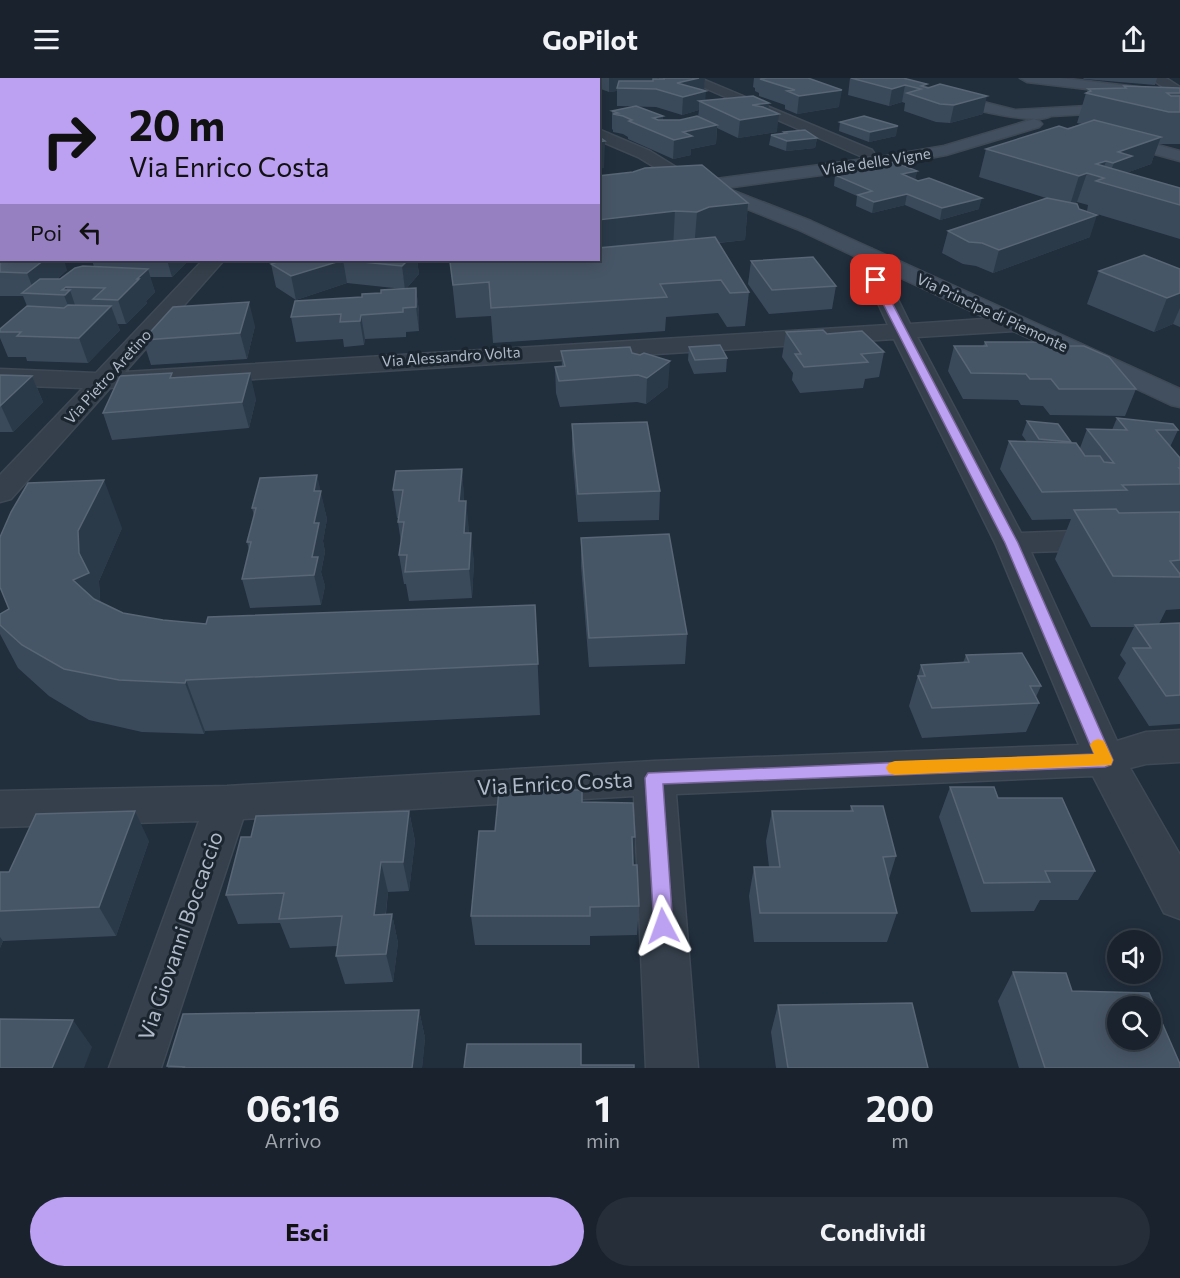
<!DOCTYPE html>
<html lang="it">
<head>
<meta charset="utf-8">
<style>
	body { margin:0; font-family:Commissioner,sans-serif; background:#262f39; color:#f1f3f6; height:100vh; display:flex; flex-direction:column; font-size:22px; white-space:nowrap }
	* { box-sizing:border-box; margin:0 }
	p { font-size:20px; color:#9fa4aa }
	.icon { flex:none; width:33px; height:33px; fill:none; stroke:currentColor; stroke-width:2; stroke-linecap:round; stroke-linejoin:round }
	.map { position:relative; height:990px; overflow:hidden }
	.panel { display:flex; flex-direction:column; background:#19222d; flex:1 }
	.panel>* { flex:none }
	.guide { position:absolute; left:0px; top:0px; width:600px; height:183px; box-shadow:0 3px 15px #0003,0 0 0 2px #373f49; background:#bca0f2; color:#111; overflow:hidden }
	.fabs { position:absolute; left:1107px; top:852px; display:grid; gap:12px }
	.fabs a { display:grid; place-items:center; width:54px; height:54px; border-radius:50%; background:#19222d; box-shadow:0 3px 15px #0003,0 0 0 2px #373f49; font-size:30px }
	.pin { position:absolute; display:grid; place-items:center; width:51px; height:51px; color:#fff; margin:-26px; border-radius:12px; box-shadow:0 3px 9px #0006 }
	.me { position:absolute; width:66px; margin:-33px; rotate:356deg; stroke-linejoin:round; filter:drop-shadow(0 0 4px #0008) }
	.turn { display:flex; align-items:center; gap:21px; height:126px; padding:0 30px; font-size:27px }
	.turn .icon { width:78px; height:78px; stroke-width:2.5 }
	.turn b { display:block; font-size:42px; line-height:51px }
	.then { display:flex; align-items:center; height:57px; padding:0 30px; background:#0003; gap:12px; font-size:22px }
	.eta { display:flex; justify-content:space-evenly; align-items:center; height:102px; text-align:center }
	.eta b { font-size:36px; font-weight:700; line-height:42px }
	.cta { display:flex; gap:12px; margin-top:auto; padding:12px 30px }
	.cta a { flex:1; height:69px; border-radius:36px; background:#bca0f2; color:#111; font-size:24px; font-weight:700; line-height:69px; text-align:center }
	.cta a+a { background:#262f39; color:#f1f3f6 }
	header { display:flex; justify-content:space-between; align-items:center; height:78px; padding:0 30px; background:#19222d; font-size:27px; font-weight:700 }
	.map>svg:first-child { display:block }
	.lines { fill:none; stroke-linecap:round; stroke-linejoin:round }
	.street-casing { stroke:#3e4955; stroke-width:3 }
	.secondary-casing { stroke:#3e4955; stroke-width:3 }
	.street { fill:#35404c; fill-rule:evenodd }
	.secondary { fill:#424f5f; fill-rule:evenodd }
	.wall { fill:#3b4a5a; fill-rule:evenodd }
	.shaded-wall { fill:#2b3a49 }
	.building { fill:#475666; stroke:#586675; stroke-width:1.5; fill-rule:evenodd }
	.route { fill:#bca0f2; stroke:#7a689d; stroke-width:1.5 }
	.slow { fill:#f59e0b }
	.labels { text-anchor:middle; stroke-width:6; stroke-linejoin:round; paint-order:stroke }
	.far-street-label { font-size:15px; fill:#b0bac8; stroke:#1a2530 }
	.near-street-label { font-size:21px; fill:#b0bac8; stroke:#1a2530 }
</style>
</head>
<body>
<header><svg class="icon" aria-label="menu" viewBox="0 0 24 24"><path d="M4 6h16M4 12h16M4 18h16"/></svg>GoPilot<svg class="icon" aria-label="share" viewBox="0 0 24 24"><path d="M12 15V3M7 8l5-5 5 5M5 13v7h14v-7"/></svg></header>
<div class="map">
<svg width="1180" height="990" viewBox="0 0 1180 990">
	<rect width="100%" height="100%" fill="#212e3c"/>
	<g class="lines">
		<defs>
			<g id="street">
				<polygon points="457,0 473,0 474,2 458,2"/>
				<polygon points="682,0 700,0 872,72 874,75 872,78 860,78"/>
				<polygon points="1150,0 1166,0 1180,9 1180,21 1171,21 1170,14"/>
				<polygon points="598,51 650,73 684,94 681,98 669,98 638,79 598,62"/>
				<polygon points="865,169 872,171 875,175 910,246 1014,239 1022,241 1026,246 1022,251 1014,253 917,259 1021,455 1180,449 1180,469 1031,474 1117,663 1146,654 1180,652 1180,684 1146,686 1130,690 1180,777 1180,841 1164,835 1093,698 676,716 698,990 646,990 634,718 243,741 161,990 109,990 199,743 0,749 0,713 227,708 654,683 1079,667 995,465 894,261 110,310 11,421 0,424 0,397 83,310 0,307 0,291 96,295 203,182 224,182 125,294 888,247 855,175 858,171"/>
			</g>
			<g id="secondary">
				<path d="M 865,0 L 888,0 L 1015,32 L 1124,26 L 1131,30 L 1124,34 L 1051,38 C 1030,52 898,11 867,3 Z"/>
				<polygon points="1020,0 1061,0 1180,14 1180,22 1027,4"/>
				<polygon points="1034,41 1039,43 1042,46 1039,49 946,77 880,89 726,110 811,143 1180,311 1180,329 1171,327 797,151 705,114 702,110 710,102 716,101 880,79 944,68"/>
				<polygon points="1113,55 1180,73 1180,83 1107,63 1105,60"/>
				<rect x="0" y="161" width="2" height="12"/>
			</g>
		</defs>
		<!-- street casing -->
		<use href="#street" class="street-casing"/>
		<!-- secondary casing -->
		<use href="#secondary" class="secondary-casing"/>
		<!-- street -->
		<use href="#street" class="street"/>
		<!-- secondary -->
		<use href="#secondary" class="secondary"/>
	</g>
	<!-- wall -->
	<g class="wall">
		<polygon points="0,0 57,0 57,2 2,2 2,46 0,46"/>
		<polygon points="113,0 260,0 261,2 113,2"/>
		<polygon points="264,0 309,0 309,1 265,2"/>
		<polygon points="592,0 657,0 657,1 659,1 659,0 705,0 704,13 705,22 769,31 777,54 738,60 717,50 716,66 691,71 691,77 673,81 628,61 628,59 623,56 613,54 613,52 612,51 612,33 663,38 663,42 680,42 698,39 699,32 682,37 656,29 617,28 617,13 609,14 598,10 598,2 592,2"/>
		<polygon points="754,0 808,0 839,29 797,36 785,31 785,27 759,18 759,15 755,13 755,10 753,9"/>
		<polygon points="850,0 926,9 983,36 950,45 936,44 904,33 905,25 902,24 889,28 848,17"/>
		<polygon points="1083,0 1157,0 1155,7 1084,1"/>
		<polygon points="1124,8 1180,10 1180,66 1158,66 1151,86 1126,95 1180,110 1180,161 1087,133 1088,127 1077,124 1073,126 1090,159 993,195 976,188 963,186 942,175 948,153 1046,120 979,99 986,71 1082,46 1077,45 1086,15 1087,14 1088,11 1123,10"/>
		<polygon points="840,44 896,58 869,64 839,53"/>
		<polygon points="784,54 817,60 815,70 786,73 769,67 771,57 784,56"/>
		<rect x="0" y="68" width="2" height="32"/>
		<polygon points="917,93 915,101 979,131 940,142 905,127 872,135 856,128 857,118 834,108 835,97"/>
		<polygon points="598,98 748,125 745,162 719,165 749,214 745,248 727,249 718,235 666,239 665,253 493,265 491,238 456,240 450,184 598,182"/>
		<rect x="0" y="107" width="2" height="52"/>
		<polygon points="0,180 67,192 57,201 60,201 94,189 92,182 189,182 172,199 150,199 155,214 146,223 147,225 126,246 117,246 120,252 88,285 27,283 26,279 8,279 0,260 0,251 27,228 23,218 0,218"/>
		<polygon points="278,182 417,182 419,196 406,211 416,210 419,234 419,253 406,254 406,259 365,261 364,267 344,269 343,261 296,264 291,239 362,219 403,211 347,205 296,222 276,209 271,186 278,184"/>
		<polygon points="751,183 836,208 832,231 769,236 748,206"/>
		<polygon points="1180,191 1180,249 1173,246 1154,254 1087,226 1099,193"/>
		<polygon points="255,248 247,281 151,287 143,262"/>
		<polygon points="786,254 827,256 884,274 879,299 865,301 863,310 800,315 792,302 793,295 782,279"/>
		<polygon points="985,264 1051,268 1136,311 1125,338 1050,337 1043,328 1021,327 1018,322 963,321 948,293 954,268 983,268"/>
		<polygon points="689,269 727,280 726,294 694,296 688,282"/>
		<polygon points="561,273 632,275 668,309 646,326 637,324 560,329 556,315 555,289 562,288"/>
		<polygon points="0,297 32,298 43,324 13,354 0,354"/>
		<polygon points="256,321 249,350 112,362 103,335"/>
		<path d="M 1117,340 L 1178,352 L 1170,369 L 1180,380 L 1180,531 L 1166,532 L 1159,546 L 1180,545 L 1180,646 L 1149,648 L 1118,600 L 1126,585 L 1120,577 L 1134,549 L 1091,549 L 1055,481 L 1071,441 L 1032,442 L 1000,391 L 1009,363 L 1027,364 L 1022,357 L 1027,343 L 1071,364 L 1071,365 L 1080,370 L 1087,351 L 1112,352 ZM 1173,434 L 1119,435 L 1118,435 Z"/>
		<polygon points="572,346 660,413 659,442 578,444 572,373"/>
		<polygon points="462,391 464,423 474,484 472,520 409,523 406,506 404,506 399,477 401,465 398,444 398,440 397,440 393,412"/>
		<polygon points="320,413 327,441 323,463 325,474 321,494 325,508 321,527 250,530 242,501 249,472 247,464 254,438 252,430"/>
		<polygon points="122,450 99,503 100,522 101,525 123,535 163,542 206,546 535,527 540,637 205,653 204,656 142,654 89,642 49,618 18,590 0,556 0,536 9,531"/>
		<polygon points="581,460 687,556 685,586 589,589 581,488"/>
		<polygon points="966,577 1041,608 1036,619 1039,625 1026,654 922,660 909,628 921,587 963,585"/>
		<polygon points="950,709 998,720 1095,793 1078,822 1040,822 1034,833 971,834 939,739"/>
		<polygon points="582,724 635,759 634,787 639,828 637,857 590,858 590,867 475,867 471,838 495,753"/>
		<polygon points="851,728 896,778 889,801 897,835 887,864 754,864 749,818 754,789 769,789 766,763 772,733 850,733"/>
		<polygon points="409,733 415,763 409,813 388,814 386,836 392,836 398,865 393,904 345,906 336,878 338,868 290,870 280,845 238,846 226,817 251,759"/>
		<polygon points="149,763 116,858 3,863 0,870 0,794 9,794"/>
		<polygon points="1013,894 1072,913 1180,990 1019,990 998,923"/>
		<polygon points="778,927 928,990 776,990 771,954"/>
		<polygon points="419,932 425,960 422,990 168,990 167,988"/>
	</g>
	<!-- shaded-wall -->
	<g class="shaded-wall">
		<rect x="372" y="0" width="17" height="2"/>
		<polygon points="436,0 436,2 410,2"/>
		<polygon points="495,0 543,0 495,2"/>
		<polygon points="609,0 657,0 657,6 617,10 617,13 609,14"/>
		<polygon points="699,0 705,0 704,14 706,13 705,26 699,23 699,32 682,37 683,19 677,5"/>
		<polygon points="905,7 902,24 889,28 892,11"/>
		<polygon points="842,12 839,29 797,36 799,18"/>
		<polygon points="987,18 983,36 950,45 954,27"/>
		<polygon points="769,25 768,37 779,36 777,54 738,60 740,42 752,27"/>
		<polygon points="663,38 662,56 653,40"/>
		<polygon points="717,47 716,66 691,71 691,77 673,81 674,62 683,54"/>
		<polygon points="898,48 896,58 869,64 870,54"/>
		<polygon points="1161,59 1151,86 1126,95 1106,106 1118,74"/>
		<polygon points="817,60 815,70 786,73 787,63"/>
		<polygon points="605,63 604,90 598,91 598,64"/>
		<polygon points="1106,83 1101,99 1096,86"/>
		<polygon points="917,93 915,104 902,96"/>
		<polygon points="1087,95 1077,124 1070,127 1079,98"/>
		<polygon points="907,116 905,127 872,135 874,124"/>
		<polygon points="982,120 979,131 940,142 942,130"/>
		<polygon points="748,125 745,162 706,166 694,171 697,134 709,129"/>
		<polygon points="675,133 673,171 598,180 598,142"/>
		<polygon points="1097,137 1090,159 993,195 999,172"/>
		<polygon points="44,182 64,182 67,192 40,216 35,216 27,195"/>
		<polygon points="167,182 189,182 172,199"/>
		<polygon points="343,182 347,205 296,222 291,198"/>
		<polygon points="403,182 417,182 419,196 405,212 402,188"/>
		<polygon points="148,191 155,214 146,223 147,225 126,246 118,222 137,201"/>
		<polygon points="66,209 68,214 70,212 78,236 73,241 62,212"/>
		<polygon points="416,210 419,234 419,253 416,229"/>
		<polygon points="1180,215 1180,230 1173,246 1154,254 1167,220"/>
		<polygon points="249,224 255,248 247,281 240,255"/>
		<polygon points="111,228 120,252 88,285 79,260"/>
		<polygon points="361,237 365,261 364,267 360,243"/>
		<polygon points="670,283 668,309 646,326 647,300"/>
		<polygon points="250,295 256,321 249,350 242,324"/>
		<polygon points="32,298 43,324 13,354 1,328"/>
		<polygon points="462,391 464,418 462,451 459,423"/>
		<polygon points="317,397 327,441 323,463 325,474 321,494 325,508 321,527 314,497 312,479 314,445 314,413"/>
		<polygon points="104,402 122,450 99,503 100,522 110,545 73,502 79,475 78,453"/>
		<polygon points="466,423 469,451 467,484 464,455"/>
		<polygon points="471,455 474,484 472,520 469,491"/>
		<polygon points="186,602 205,653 204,656 185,605"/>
		<polygon points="135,733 149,763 116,858 99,829"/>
		<polygon points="409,733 415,763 409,813 403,784"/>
		<polygon points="632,759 635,759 634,788 630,789"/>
		<polygon points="381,784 388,814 382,866 374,837"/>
		<polygon points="392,836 398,865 393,904 386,876"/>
		<polygon points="0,859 3,863 0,870"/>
		<polygon points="419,932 425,960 422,990 412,990"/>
		<polygon points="73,942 92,969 84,990 52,990"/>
	</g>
	<!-- building -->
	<g class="building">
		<polygon points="0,0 53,0 51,2 2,2 2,9 0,9"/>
		<polygon points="124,0 142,0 141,2 122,2"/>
		<polygon points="274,0 291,0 290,2 273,2"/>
		<polygon points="315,0 348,0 347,2 314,2"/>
		<polygon points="395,0 430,0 410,2 396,2"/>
		<polygon points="663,0 699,0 677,5 706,13 683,19 656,11 617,10 619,3 653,3 653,1 665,1"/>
		<polygon points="766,0 808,0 842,12 799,18 787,13 795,12 760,1 767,0"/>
		<polygon points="851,0 903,0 927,6 921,8 928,10 940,6 987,18 954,27 940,26 907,15 921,11 905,7 892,11"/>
		<polygon points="1124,8 1180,10 1180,15 1167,15 1171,18 1180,18 1180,34 1169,34 1086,15 1091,13 1088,11 1126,10"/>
		<polygon points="753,18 769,25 752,27 763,29 779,36 740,42 699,23"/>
		<polygon points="636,28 663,38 653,40 658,42 680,42 697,38 717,47 683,54 692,58 674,62 629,43 632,42 623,38 613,36 618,35 612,33"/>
		<polygon points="864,38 898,48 870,54 840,44"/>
		<polygon points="1094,42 1161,59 1118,74 1132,78 1113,85 1106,83 1096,86 1180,110 1180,127 1096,103 1104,100 1087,95 1079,98 986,71 1059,48 1068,51"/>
		<polygon points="805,52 817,60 787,63 771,57 786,55 784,54"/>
		<polygon points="598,58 605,63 598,64"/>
		<rect x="0" y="72" width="2" height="8"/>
		<polygon points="895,84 917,93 902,96 918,103 929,100 982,120 942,130 907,116 874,124 858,117 872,113 835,97"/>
		<polygon points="702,87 748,125 709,129 697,134 675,133 598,142 598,98 633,94 645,90"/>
		<polygon points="0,107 2,107 2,115 0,117"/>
		<rect x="0" y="120" width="2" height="17"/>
		<polygon points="1047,120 1077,126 1079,131 1097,137 999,172 982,165 969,164 948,153"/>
		<polygon points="715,159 749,214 730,215 721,202 660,206 667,219 491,230 489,204 453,207 450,184 479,182 598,182 598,170"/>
		<polygon points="1144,177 1180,191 1180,215 1167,220 1099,193"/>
		<polygon points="2,179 2,182 44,182 27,195 0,194 0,180"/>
		<polygon points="813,179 836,208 772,212 751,183"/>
		<polygon points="284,182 408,182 402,188 343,182 291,198 271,186"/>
		<polygon points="83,188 148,191 137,201 139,201 118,222 93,221 105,210 66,209 62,212 70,212 65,217 22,215 40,201 60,201 75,190"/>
		<polygon points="416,210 416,229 403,230 403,234 361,237 360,243 340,244 341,236 291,239 295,223 362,219 362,216 381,215 381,212"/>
		<polygon points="249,224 240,255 143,262 173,229"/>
		<polygon points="68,227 111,228 79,260 17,258 21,254 0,254 0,251 27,228 64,230"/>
		<polygon points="823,252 827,256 862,253 884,274 861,276 868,284 804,289 795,276 801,276 786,254"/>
		<polygon points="985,264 1048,264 1051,268 1084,268 1109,279 1136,311 1059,311 1051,301 1030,301 1026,296 971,295 954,268 987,268"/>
		<polygon points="720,267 727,280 695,282 689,269"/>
		<polygon points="630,269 632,275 640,277 644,275 670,283 647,300 638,297 559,303 555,289 565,288 561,273"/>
		<polygon points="172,295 170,300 250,295 242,324 103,335 120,298"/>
		<polygon points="0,297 32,298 0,328"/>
		<polygon points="1117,340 1173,346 1178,352 1156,352 1180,380 1180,390 1179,390 1180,391 1180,406 1122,407 1127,412 1042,414 1009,363 1076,365 1085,378 1100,378 1104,384 1114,385 1087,351 1127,352"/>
		<polygon points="1027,343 1058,346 1071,364 1039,361"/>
		<polygon points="647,344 660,413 578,416 572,346"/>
		<polygon points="462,391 459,423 466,423 464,455 471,455 469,491 405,494 407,477 399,477 404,444 398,444 403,412 393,412 396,393"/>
		<polygon points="317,397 314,413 321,413 314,445 319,445 312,479 318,479 314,497 242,501 251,464 247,464 256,430 252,430 260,400"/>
		<polygon points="104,402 78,453 79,475 89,495 73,502 94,521 123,535 163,542 206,546 208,539 535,527 538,586 186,602 185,605 119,602 64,591 22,567 0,547 0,536 9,531 0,509 0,459 11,434 28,405"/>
		<polygon points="1116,431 1119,435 1180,434 1180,482 1170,483 1180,496 1180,499 1113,498 1074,432"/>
		<polygon points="669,456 687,556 589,560 581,460"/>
		<polygon points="1180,545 1180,617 1166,618 1133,570 1151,570 1135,547"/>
		<polygon points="1022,575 1041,608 1030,608 1039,625 932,630 918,598 925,598 921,587 969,584 966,577"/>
		<polygon points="950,709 994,709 998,720 1062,720 1095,793 1045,793 1050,804 984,805"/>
		<polygon points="499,712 582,712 582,724 633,725 635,759 632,759 633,787 637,787 639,828 590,829 590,838 471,838 479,753 495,753"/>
		<polygon points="851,728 883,728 896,778 883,779 897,835 760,835 754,789 780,789 772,733 853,733"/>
		<polygon points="135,733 99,829 0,833 0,794 9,794 36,736"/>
		<polygon points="409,733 403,784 381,784 374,837 392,836 386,876 336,878 342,838 279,841 284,815 226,817 241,759 251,759 256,738"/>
		<path d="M 1013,894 L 1066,895 L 1072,913 L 1149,915 L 1180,986 L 1180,990 L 1045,990 ZM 1118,928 L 1150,928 L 1150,962 L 1118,962 Z"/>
		<polygon points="912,925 928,990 788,990 778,927"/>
		<polygon points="419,932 412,990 183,990 184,989 167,988 183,936"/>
		<polygon points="0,941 73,942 52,990 0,990"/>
		<polygon points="467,966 581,966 581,987 634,987 634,990 464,990"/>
	</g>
	<!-- route -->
	<polygon class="route" points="872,200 880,202 1018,465 1113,682 1111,687 1105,689 663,706 673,848 670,855 663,857 656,855 654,848 645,700 648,695 1094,676 1005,465 871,202"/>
	<!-- slow -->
	<polygon class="slow" points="1098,661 1104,663 1113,682 1111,687 895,697 889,695 886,690 889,685 895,683 1094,676 1090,667 1093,663"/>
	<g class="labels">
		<!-- far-street labels -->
		<g class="far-street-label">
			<text transform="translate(876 84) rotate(-9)" y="5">Viale delle Vigne</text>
			<text transform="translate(992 235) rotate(25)" y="5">Via Principe di Piemonte</text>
			<text transform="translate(451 279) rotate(-4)" y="5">Via Alessandro Volta</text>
			<text transform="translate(108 299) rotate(-48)" y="5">Via Pietro Aretino</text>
		</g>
		<!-- near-street labels -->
		<g class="near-street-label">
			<text transform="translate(555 706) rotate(-3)" y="7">Via Enrico Costa</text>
			<text transform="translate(181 858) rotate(-71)" y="7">Via Giovanni Boccaccio</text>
		</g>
	</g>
</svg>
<div class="fabs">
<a><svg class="icon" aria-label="sound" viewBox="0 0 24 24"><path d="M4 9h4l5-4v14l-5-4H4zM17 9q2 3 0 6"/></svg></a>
<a><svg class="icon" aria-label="search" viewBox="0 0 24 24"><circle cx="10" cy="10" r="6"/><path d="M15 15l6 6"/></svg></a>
</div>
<div class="pin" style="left:876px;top:202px;background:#d93025"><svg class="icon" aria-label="arrive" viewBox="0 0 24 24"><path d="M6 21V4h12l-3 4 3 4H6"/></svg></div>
<svg class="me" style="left:663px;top:848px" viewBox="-20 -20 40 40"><path d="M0-17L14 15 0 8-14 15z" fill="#bca0f2" stroke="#fff" stroke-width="4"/></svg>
<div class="guide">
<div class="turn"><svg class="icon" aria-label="right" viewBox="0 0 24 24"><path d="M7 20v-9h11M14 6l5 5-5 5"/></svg><div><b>20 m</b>Via Enrico Costa</div></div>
<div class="then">Poi<svg class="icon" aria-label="left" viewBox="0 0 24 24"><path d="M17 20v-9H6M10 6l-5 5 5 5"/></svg></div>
</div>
</div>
<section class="panel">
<div class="eta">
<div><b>06:16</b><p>Arrivo</p></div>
<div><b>1</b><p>min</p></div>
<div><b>200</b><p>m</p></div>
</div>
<div class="cta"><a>Esci</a><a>Condividi</a></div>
</section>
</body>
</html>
